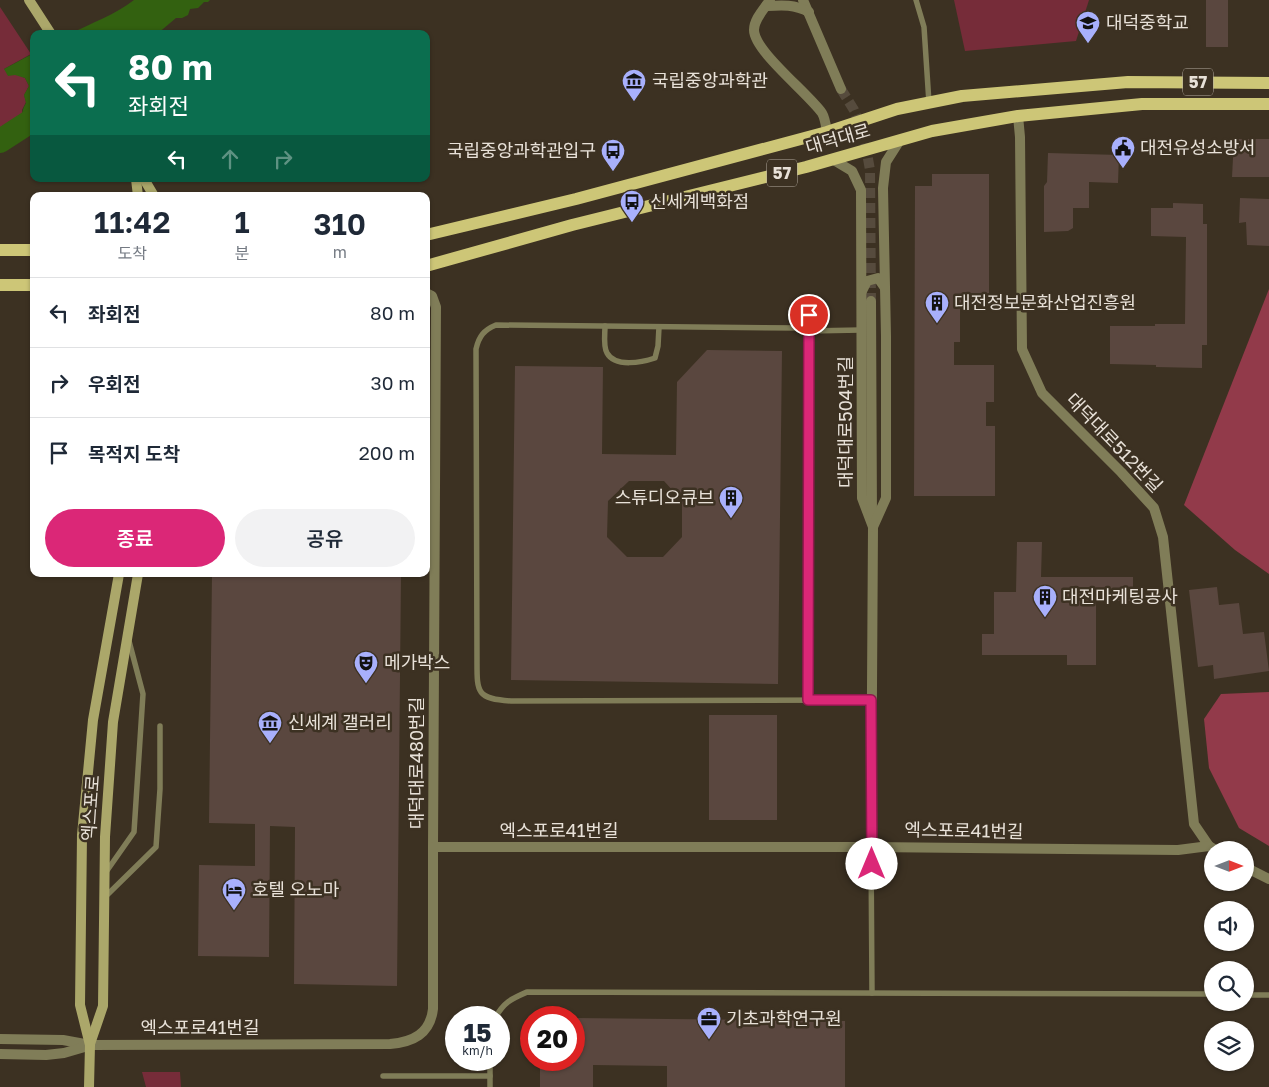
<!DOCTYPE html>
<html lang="ko">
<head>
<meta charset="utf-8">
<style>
	body { margin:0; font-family:"Golos Text","Noto Sans KR",sans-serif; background:#f2f2f3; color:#1f2937; height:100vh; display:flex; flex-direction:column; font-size:19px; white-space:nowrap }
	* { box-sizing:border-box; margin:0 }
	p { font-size:16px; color:#747a83 }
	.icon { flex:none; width:28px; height:28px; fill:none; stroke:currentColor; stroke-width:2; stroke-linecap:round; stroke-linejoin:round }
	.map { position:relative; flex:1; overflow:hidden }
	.details { position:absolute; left:30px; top:192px; width:400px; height:385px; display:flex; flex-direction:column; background:#fff; border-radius:10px; box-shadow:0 1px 4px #0004 }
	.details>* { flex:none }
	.banner { position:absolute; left:30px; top:30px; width:400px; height:152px; border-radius:10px; box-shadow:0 1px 4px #0004; background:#0b6e4f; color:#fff; overflow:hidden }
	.needle { width:32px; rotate:90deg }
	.fabs { position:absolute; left:1204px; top:841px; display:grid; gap:10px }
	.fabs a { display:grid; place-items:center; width:50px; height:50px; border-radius:50%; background:#fff; box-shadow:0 1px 4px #0004; font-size:25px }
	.speed { position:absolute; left:445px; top:1006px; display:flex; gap:10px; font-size:25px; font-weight:700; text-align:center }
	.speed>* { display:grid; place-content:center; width:65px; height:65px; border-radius:50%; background:#fff; box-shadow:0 1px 4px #0004; line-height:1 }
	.speed small { font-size:12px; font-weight:400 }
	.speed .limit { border:8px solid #d22; background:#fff; color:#111 }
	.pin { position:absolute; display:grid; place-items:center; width:42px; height:42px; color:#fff; margin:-21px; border:2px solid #fff; border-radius:50%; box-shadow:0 1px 5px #0007 }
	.me { position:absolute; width:55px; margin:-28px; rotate:0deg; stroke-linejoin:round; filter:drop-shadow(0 0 4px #0008) }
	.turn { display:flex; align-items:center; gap:18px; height:105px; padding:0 15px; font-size:22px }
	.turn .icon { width:65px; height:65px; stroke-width:2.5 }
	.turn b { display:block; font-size:35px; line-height:42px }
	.lanes { display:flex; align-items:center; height:48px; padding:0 15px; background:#0003; justify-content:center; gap:25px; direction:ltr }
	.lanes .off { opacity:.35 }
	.eta { display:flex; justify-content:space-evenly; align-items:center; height:85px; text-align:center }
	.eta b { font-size:30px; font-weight:600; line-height:35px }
	.primary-button { display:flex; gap:10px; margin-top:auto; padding:10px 15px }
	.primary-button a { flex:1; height:58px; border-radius:30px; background:#db2777; color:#fff; font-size:20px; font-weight:600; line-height:58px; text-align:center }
	.primary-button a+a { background:#f2f2f3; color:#1f2937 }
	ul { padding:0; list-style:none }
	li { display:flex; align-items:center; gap:15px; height:70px; padding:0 15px; border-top:1px solid #e0e1e3 }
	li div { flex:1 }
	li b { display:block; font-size:19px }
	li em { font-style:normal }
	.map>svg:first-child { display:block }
	.green { fill:#762c39 }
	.forest { fill:#923a4a }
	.water { fill:#336110 }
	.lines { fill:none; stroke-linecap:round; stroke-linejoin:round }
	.river { stroke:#336110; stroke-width:24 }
	.building { fill:#5a473f; fill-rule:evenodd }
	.tertiary-tunnel { stroke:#564b3d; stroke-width:10; stroke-dasharray:10 5; stroke-linecap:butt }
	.service { stroke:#807d58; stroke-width:5.5 }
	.tertiary { stroke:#807d58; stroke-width:10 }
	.secondary { stroke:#aba76a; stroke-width:10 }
	.primary { stroke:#cdc677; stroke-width:12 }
	.route-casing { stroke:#8e194d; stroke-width:12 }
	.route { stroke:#db2777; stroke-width:9 }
	.labels { text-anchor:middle; stroke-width:5; stroke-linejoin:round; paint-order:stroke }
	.shield { fill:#3c3122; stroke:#b4aca1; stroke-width:1 }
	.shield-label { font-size:16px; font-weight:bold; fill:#e8e1d8 }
	.poi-label { font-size:18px; fill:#e8e1d8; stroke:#3c3122; text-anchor:start }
	.street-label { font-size:18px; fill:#e8e1d8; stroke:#3c3122 }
</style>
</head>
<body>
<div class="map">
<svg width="1269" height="1087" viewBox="0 0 1269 1087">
	<rect width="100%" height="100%" fill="#3c3122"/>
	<!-- green -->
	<g class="green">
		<polygon points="954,0 1089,0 1076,41 965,51"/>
		<polygon points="0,7 31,54 4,69 25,78 29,86 24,95 26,102 22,110 23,121 0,135"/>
		<polygon points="142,1072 180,1072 181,1087 146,1087"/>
	</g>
	<!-- forest -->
	<g class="forest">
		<polygon points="1269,289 1269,574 1235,550 1184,505"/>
		<polygon points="1269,692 1269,846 1239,828 1209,768 1204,719 1221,694"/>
	</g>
	<!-- water -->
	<g class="water">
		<path d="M 134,0 L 210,0 L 208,2 L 204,2 L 198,8 L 190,9 L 188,15 L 182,18 L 176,18 L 157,34 L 70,34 C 91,23 115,15 134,0 Z"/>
		<path d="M 34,53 L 34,130 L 30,133 C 23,122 19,114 26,103 L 24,95 L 29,86 L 25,78 L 15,75 L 8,76 L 4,69 Z"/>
	</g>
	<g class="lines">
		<!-- river -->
		<polyline class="river" points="0,141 34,119"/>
	</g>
	<!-- building -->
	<g class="building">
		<rect x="1206" y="0" width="22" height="47"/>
		<polygon points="1234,139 1269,139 1269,177 1232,177"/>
		<polygon points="1048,153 1119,155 1118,183 1089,182 1089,208 1073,208 1073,228 1068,231 1044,232 1044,186 1047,182"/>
		<polygon points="932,174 989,174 989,306 960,306 960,342 954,342 954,365 994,365 994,402 986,402 986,426 995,426 995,496 914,496 915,186 932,186"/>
		<polygon points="1240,198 1269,199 1269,246 1247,245 1246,222 1239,223"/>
		<polygon points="1173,203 1203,204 1203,224 1207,224 1207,345 1202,345 1202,368 1156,367 1156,365 1110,364 1110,326 1155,326 1155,324 1185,324 1186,237 1151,236 1151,208 1173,208"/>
		<path d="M 707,350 L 782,351 L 778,684 L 511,680 L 515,366 L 603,367 L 602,454 L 676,455 L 677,382 ZM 629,481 L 664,481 L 682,501 L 682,537 L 663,557 L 627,557 L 607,537 L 608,501 Z"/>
		<polygon points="1017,542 1042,542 1041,577 1133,577 1133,601 1096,601 1096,665 1067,665 1067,655 982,655 982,634 994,634 994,592 1016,592"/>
		<polygon points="212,574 401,574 397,986 294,984 295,827 270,826 269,957 198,956 199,865 255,866 255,824 209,823"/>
		<polygon points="1217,587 1219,605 1239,603 1243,634 1264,632 1269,671 1214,679 1213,665 1198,667 1189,590"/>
		<rect x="709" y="715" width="68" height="105"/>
		<polygon points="574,1018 845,1021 845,1087 667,1087 667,1066 593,1065 593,1087 540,1087 540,1060 574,1060"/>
	</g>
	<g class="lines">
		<!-- tertiary-tunnel -->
		<polyline class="tertiary-tunnel" points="841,89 854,110 864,136 870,170 871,301"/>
		<!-- service -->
		<g class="service">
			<polyline points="916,0 924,27 929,103"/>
			<polyline points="810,300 808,331 861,330"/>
			<path d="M 605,326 C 605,334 603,346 607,353 C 615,368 643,362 655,358 L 658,346 L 659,327"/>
			<polyline points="426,492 435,484"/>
			<path d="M 808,700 L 808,331 L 799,328 L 496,325 C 484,330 479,336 476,349 L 477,660 C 477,692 476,699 511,701 L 871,700"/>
			<polyline points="871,847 872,993"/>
			<polyline points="106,872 134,832 143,694 129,641"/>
			<polyline points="105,897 156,847 160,789 160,726"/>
			<polyline points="1245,995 1269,995"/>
			<path d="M 495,1018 C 504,1002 511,999 527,992 L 1212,994"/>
			<polyline points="383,1076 490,1076"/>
			<polyline points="490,1087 490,1060"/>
		</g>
		<!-- tertiary -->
		<g class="tertiary">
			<path d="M 770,0 C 764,9 754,19 754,30 C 754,51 808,93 822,113 C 825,118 826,126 827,132"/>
			<polyline points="803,0 841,89"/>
			<path d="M 766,6 C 782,5 794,4 809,12"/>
			<polyline points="1018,116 1020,137 1022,349 1042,393 1121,472 1154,508 1163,537 1194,824 1209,846 1214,849"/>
			<polyline points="832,159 852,171 861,190 862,498 873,527 871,847"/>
			<polyline points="862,291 867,281 878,278 885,288"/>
			<polyline points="426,293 432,296 436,307 433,847"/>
			<polyline points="871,301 872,519"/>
			<polyline points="873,527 886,498 886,336 883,188 886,162 900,140"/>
			<polyline points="1245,867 1269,879"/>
			<path d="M 0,1039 L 63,1040 L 90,1045 L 390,1044 C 413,1042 430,1034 433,1009 L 433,847 L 871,847 L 1178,850 L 1209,846"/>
			<polyline points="0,1054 46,1055 64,1053 88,1046"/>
		</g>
		<!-- secondary -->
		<g class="secondary">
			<polyline points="29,0 51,34"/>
			<polyline points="136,179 138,196"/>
			<polyline points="144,179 154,196"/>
			<polyline points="90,1044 103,1006 105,837 113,722 138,574"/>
			<polyline points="89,1087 90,1045 80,1005 82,835 93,720 119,574"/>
		</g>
		<!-- primary -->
		<g class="primary">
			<polyline points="426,235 576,199 827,132 897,109 962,96 1128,82 1269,83"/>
			<polyline points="0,250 34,250"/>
			<polyline points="426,266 572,225 806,167 932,131 1018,116 1142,104 1269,104"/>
			<polyline points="0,285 34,285"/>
		</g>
	</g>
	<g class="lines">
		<defs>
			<polyline id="route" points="809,315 808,700 871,700 872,864"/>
		</defs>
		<!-- route casing -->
		<use href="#route" class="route-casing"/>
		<!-- route -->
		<use href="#route" class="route"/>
	</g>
	<!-- icons -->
	<defs>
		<symbol id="school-pin" viewBox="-11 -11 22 30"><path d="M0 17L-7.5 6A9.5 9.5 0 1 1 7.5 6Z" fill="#a8b0fc" stroke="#3c3122"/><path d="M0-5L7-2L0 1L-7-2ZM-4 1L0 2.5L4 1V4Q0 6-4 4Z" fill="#111"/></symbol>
		<symbol id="museum-pin" viewBox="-11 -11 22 30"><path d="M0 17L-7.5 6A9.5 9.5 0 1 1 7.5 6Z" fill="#a8b0fc" stroke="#3c3122"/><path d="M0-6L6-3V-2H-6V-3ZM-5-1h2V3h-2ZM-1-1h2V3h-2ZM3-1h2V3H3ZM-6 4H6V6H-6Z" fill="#111"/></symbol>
		<symbol id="civic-pin" viewBox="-11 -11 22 30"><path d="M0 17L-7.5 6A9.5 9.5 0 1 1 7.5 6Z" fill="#a8b0fc" stroke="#3c3122"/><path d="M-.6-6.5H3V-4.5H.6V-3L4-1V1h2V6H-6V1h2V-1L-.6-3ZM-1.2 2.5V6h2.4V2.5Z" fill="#111"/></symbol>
		<symbol id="bus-pin" viewBox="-11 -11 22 30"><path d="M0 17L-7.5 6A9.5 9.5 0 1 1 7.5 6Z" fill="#a8b0fc" stroke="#3c3122"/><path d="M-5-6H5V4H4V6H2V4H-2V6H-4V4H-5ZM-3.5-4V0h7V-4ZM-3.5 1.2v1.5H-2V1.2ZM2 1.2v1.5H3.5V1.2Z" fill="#111"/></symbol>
		<symbol id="building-pin" viewBox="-11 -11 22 30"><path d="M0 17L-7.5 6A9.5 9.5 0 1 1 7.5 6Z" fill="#a8b0fc" stroke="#3c3122"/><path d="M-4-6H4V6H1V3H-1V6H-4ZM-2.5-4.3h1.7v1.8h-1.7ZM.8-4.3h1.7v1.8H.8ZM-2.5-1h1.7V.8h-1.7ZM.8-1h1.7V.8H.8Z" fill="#111"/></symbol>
		<symbol id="theatre-pin" viewBox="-11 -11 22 30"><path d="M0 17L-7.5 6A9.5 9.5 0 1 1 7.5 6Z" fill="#a8b0fc" stroke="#3c3122"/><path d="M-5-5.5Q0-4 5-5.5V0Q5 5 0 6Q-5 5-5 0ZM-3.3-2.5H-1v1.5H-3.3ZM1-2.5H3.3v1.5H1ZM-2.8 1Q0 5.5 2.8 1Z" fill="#111"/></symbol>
		<symbol id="hotel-pin" viewBox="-11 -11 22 30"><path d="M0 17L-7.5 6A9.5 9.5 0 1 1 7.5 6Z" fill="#a8b0fc" stroke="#3c3122"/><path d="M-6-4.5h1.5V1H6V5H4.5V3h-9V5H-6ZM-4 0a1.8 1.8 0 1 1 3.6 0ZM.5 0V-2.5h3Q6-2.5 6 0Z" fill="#111"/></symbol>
		<symbol id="office-pin" viewBox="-11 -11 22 30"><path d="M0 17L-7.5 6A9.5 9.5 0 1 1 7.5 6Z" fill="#a8b0fc" stroke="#3c3122"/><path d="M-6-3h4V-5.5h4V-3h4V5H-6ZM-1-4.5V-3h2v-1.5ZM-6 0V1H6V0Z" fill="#111"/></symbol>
	</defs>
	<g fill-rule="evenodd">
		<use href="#school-pin" x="1074" y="9" width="28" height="38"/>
		<use href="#museum-pin" x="620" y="67" width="28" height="38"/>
		<use href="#civic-pin" x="1109" y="134" width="28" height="38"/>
		<use href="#bus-pin" x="599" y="137" width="28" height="38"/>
		<use href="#bus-pin" x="618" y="188" width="28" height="38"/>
		<use href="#building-pin" x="923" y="289" width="28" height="38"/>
		<use href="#building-pin" x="717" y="484" width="28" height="38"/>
		<use href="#building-pin" x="1031" y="583" width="28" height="38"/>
		<use href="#theatre-pin" x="352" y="649" width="28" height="38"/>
		<use href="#museum-pin" x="256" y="709" width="28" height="38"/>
		<use href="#hotel-pin" x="220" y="876" width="28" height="38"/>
		<use href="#office-pin" x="695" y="1005" width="28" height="38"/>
	</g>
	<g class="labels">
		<!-- shield labels -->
		<g class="shield">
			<rect x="1183" y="68.5" width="30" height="27" rx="4"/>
			<rect x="767" y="159.5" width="30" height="27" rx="4"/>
		</g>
		<g class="shield-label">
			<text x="1198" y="88">57</text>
			<text x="782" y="179">57</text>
		</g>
		<!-- poi labels -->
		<g class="poi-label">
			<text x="1106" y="29">대덕중학교</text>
			<text x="652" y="87">국립중앙과학관</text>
			<text x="1140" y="154">대전유성소방서</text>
			<text x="596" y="157" text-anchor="end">국립중앙과학관입구</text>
			<text x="650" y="208">신세계백화점</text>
			<text x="954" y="309">대전정보문화산업진흥원</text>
			<text x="714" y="504" text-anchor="end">스튜디오큐브</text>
			<text x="1062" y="603">대전마케팅공사</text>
			<text x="384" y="669">메가박스</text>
			<text x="288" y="729">신세계 갤러리</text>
			<text x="252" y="896">호텔 오노마</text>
			<text x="726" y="1025">기초과학연구원</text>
		</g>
		<!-- street labels -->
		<g class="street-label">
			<text transform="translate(838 139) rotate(-16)" y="6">대덕대로</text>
			<text transform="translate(846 422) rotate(-90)" y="6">대덕대로504번길</text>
			<text transform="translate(1114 443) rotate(46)" y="6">대덕대로512번길</text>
			<text transform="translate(417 763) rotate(-90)" y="6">대덕대로480번길</text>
			<text transform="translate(91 808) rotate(-86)" y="6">엑스포로</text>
			<text x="559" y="837">엑스포로41번길</text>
			<text transform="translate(964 831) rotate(1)" y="6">엑스포로41번길</text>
			<text x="200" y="1034">엑스포로41번길</text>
		</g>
	</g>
</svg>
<div class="fabs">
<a><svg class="needle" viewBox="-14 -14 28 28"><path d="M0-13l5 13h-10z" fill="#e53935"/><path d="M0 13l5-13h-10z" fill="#747a83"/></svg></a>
<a><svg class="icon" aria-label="sound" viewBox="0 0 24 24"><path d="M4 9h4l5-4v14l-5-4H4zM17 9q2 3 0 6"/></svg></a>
<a><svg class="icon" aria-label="search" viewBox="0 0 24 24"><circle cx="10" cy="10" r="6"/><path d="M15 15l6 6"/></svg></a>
<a><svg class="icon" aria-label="layers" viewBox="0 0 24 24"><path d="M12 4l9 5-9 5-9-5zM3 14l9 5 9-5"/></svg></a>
</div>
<div class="speed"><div>15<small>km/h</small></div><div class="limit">20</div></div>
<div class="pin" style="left:809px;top:315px;background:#d93025"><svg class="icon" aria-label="arrive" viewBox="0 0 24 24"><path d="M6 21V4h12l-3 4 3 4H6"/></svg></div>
<svg class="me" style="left:872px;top:864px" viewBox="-20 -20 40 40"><circle r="19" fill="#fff"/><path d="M0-13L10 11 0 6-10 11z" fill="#db2777"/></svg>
<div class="banner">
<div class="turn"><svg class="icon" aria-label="left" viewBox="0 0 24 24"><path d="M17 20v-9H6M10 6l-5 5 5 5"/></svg><div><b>80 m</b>좌회전</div></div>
<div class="lanes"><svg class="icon" aria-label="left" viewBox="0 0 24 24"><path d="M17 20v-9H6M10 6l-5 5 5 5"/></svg><svg class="icon off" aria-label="ahead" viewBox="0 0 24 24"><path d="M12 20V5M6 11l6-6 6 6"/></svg><svg class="icon off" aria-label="right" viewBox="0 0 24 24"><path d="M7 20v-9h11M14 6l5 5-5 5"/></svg></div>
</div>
<section class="details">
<div class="eta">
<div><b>11:42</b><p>도착</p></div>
<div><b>1</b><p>분</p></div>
<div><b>310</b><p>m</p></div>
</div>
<ul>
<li><svg class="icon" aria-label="left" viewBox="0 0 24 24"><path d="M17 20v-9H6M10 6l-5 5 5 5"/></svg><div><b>좌회전</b></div><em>80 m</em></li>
<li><svg class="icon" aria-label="right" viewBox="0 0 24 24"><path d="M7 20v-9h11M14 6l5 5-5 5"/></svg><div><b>우회전</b></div><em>30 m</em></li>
<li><svg class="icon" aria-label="arrive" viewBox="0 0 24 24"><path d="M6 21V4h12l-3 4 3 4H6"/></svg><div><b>목적지 도착</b></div><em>200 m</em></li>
</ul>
<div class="primary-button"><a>종료</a><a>공유</a></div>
</section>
</div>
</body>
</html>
